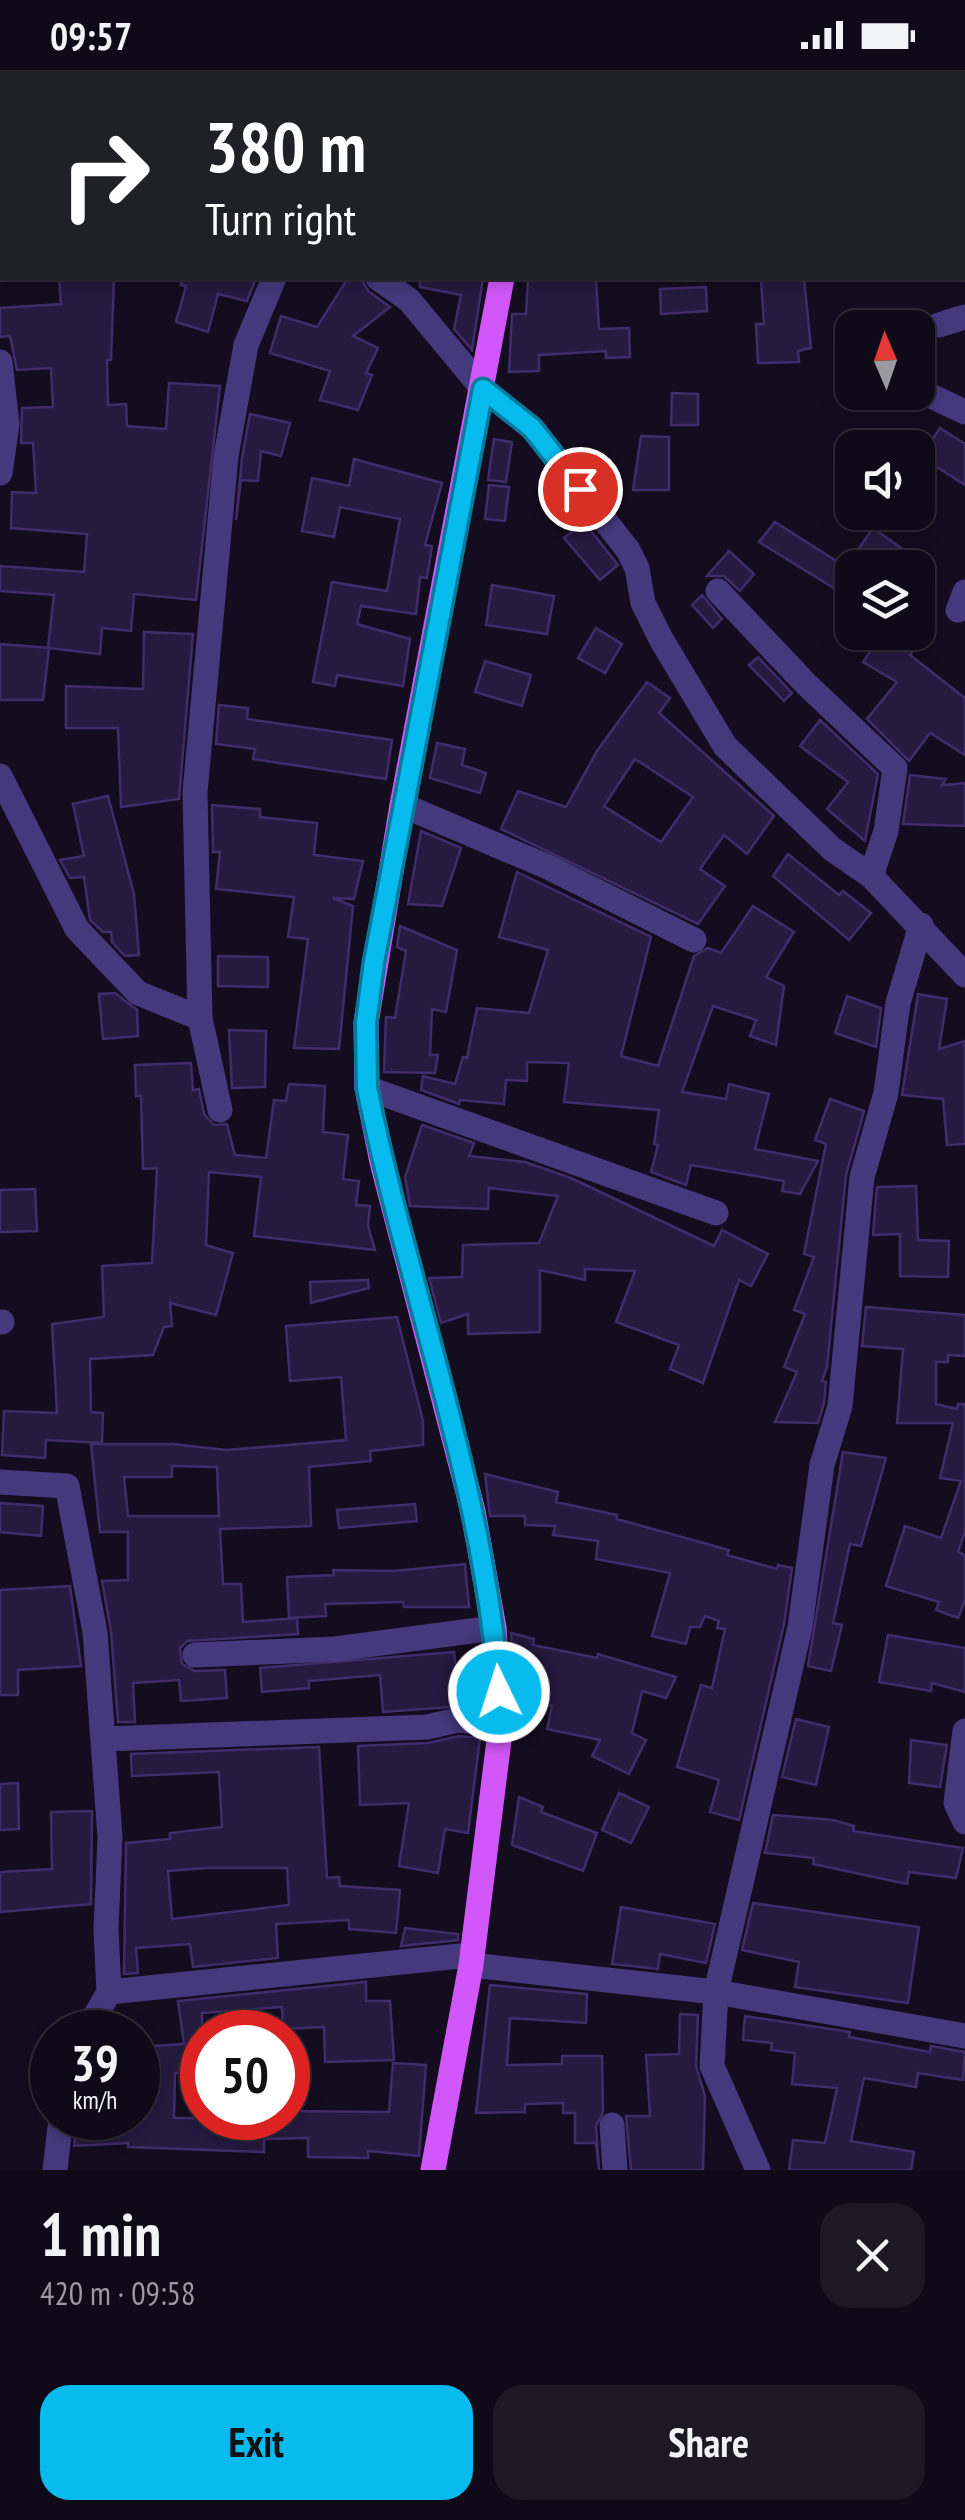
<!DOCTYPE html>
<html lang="en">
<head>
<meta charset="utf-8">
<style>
	body { margin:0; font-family:"PT Sans Narrow",sans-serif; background:#1c1824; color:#f1f3f6; height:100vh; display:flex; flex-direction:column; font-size:38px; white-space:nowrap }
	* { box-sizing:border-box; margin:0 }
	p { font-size:32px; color:#9b9aa1 }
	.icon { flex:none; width:55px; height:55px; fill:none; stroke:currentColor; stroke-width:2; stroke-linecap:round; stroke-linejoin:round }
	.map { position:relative; height:2100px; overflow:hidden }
	.details { display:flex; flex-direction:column; background:#0e0a17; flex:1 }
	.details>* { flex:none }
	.hud { position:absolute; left:0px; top:0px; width:965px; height:210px; box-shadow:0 5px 15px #0003,0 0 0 2px #2e2b36; background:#202124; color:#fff; overflow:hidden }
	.needle { width:65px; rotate:358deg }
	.tools { position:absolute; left:835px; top:240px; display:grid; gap:20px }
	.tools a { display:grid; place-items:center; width:100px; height:100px; border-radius:20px; background:#0e0a17; box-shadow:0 5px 15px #0003,0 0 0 2px #2e2b36; font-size:50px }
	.speed { position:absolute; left:30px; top:1940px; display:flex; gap:20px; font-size:50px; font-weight:700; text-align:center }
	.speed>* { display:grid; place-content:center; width:130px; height:130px; border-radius:50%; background:#0e0a17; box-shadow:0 5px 15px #0003,0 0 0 2px #2e2b36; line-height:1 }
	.speed small { font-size:25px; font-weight:400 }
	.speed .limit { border:15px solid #d22; background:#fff; color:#111 }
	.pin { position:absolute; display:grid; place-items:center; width:85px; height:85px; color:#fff; margin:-42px; border:5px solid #fff; border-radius:50%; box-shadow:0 2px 10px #0007 }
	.me { position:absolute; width:110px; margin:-55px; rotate:356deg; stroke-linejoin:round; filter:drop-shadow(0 0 8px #0008) }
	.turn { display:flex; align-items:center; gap:35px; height:210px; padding:0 40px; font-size:45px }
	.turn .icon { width:130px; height:130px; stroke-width:2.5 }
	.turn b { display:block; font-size:70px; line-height:85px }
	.round { display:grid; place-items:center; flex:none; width:105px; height:105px; border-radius:30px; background:#1c1824 }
	.head { display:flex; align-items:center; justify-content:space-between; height:170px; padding:0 40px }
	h1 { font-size:60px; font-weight:700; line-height:75px }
	.button { display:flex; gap:20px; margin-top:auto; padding:20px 40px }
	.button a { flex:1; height:115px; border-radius:30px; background:#07bbef; color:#111; font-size:40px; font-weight:700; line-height:115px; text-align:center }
	.button a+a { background:#1c1824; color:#f1f3f6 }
	.status { display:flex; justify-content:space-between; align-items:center; height:70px; padding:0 50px; background:#0e0a17; direction:ltr }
	.status svg { height:28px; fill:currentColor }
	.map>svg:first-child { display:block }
	.building { fill:#261a40; stroke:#412c6b; stroke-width:2.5; fill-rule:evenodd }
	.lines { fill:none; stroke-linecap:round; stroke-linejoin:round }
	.minor { stroke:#44397d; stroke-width:25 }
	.major { stroke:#d257fa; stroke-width:25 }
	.route-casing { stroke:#057a9b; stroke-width:25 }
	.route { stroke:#07bbef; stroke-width:18 }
</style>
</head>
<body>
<div class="status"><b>09:57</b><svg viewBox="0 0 49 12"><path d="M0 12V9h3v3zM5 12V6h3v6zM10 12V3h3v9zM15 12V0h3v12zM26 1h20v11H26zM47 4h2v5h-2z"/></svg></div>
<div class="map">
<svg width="965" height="2100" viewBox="0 0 965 2100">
	<rect width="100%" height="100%" fill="#130d1f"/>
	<!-- building -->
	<g class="building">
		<polygon points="59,208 114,208 111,290 107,290 108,335 126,334 127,356 166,359 169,313 220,316 196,530 134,524 131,561 102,558 100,584 48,578 54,525 0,521 0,496 84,502 87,464 11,458 12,422 36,423 33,373 21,373 22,338 53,337 51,298 17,300 10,266 0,267 0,238 61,234"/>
		<polygon points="182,208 256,208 247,231 218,224 208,262 176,252 186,216 181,215"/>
		<polygon points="348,208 361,208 368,221 390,237 353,266 378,278 366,303 372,305 358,340 320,330 330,301 270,283 281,246 317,257"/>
		<polygon points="420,208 483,208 472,280 454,259 461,225 420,217"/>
		<polygon points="528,208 596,208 599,259 629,258 630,287 606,288 606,281 539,285 539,301 509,302 512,244 526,244"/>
		<polygon points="804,208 811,278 798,281 799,292 758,293 756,254 764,254 761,210"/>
		<polygon points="706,217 707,241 661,244 660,219"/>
		<polygon points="672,323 698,324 698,355 671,355"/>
		<polygon points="250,344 290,353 281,386 261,381 258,411 241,410 236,450 242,388"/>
		<polygon points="940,358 965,374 965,415 921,387"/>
		<polygon points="641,366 669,367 669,420 633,420"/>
		<polygon points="494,369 512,372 506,412 488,410"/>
		<polygon points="354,389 442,413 425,475 432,476 427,508 420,507 416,544 361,536 357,554 410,569 403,616 337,605 335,616 313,612 332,512 387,521 400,449 340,437 334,467 302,461 312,408 349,416"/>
		<polygon points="489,415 509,417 505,451 485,449"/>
		<polygon points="584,452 618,495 600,510 564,468"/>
		<polygon points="775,452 846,497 873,458 904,480 892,498 848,498 852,500 852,523 840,515 837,520 759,472"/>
		<polygon points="729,481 754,504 740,521 724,506 707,506"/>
		<polygon points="492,515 554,526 547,564 486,555"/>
		<polygon points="702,525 722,549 713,558 692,535"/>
		<polygon points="596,558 622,574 605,603 578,588"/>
		<polygon points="144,562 193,564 179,729 121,737 118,658 66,658 66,616 143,619"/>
		<polygon points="883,562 899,562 917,575 910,585 965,628 965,685 930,663 909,691 867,649 897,612 863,592"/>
		<polygon points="0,574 49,578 43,630 0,630"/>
		<polygon points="758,587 792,623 784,631 749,595"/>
		<polygon points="485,591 531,605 522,636 475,622"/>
		<path d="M 647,612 L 670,628 L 659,643 L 774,746 L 747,784 L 724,765 L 700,799 L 725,816 L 698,854 L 501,759 L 518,721 L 566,737 L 597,681 ZM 635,689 L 693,727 L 661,772 L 604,736 Z"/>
		<polygon points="219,635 248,638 247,649 392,670 386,709 253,689 255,679 216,674"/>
		<polygon points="820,650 878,704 865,771 827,739 848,712 800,676"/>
		<polygon points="437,673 465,679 462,695 486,703 480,723 430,708"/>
		<polygon points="910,705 946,709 942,715 965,713 965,756 903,754"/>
		<polygon points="108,726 134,824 139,885 125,886 112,872 111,862 103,862 90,850 84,807 70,808 60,790 84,786 73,734"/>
		<polygon points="212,735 260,739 260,747 317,753 314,785 363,791 354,829 333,828 353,836 339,979 294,978 308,869 288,867 294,827 216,819 220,782 213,782"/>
		<polygon points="421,761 461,778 442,836 408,834"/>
		<polygon points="788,784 839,825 843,821 871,843 849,870 773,806"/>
		<polygon points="517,802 651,867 621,986 658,996 694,886 708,878 721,883 753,836 794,862 766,907 784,916 776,975 750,966 756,950 713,936 682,1022 726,1029 729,1014 769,1024 755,1079 818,1091 800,1124 782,1121 784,1111 691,1095 686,1115 651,1102 658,1075 654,1074 659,1040 564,1032 569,993 527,992 527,1011 506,1010 504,1034 460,1030 459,1034 421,1020 423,1006 455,1014 463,987 467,988 477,938 529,943 548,880 499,867"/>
		<polygon points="400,856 457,880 446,942 432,939 430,985 438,985 435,1003 384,1002 386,947 395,948 406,881 397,877"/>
		<polygon points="218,886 268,887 268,917 218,916"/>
		<polygon points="115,923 137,940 138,966 103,969 99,924"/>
		<polygon points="918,924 947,929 939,979 965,971 965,1074 947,1075 943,1029 902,1025"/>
		<polygon points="847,926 881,938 876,977 835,963"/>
		<polygon points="229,960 266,961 265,1017 232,1018"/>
		<polygon points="191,993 193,1020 199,1019 204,1044 214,1055 227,1054 235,1085 266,1088 274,1030 286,1031 289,1014 325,1016 323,1062 348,1065 343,1109 359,1111 356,1135 370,1136 368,1156 375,1180 254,1166 261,1107 209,1102 206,1175 233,1183 216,1245 170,1233 172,1256 164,1257 153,1285 90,1289 91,1342 103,1343 102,1373 46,1370 45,1388 2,1385 4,1341 57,1343 52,1254 104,1247 102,1196 152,1193 157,1098 143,1099 141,1026 136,1026 135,995"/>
		<polygon points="830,1029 864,1041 846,1105 827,1297 822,1311 826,1312 824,1333 818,1353 775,1352 797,1302 784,1297 805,1244 794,1240 814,1187 804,1184 826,1074 815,1070"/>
		<polygon points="422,1055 474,1073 469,1086 525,1092 571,1108 714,1176 722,1160 768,1184 751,1216 739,1210 703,1313 670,1299 679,1275 616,1252 635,1201 585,1199 585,1210 540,1200 540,1262 468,1264 468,1244 441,1253 429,1208 462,1207 463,1175 539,1173 558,1126 489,1118 488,1139 410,1136 405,1107"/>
		<polygon points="916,1116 918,1170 949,1171 948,1207 900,1206 900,1164 873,1165 877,1117"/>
		<polygon points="35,1119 37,1161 0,1162 0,1120"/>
		<polygon points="368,1210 369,1218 311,1233 310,1212"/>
		<polygon points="866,1237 965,1245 965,1286 948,1285 948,1292 936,1292 936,1334 957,1339 958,1334 965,1334 965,1462 958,1482 965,1485 965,1530 958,1548 936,1540 939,1532 886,1516 905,1456 941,1468 961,1411 940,1408 953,1353 897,1353 903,1279 862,1276"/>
		<path d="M 397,1247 L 423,1351 L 423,1375 L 370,1381 L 371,1391 L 309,1397 L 311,1456 L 220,1459 L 223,1514 L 241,1514 L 243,1552 L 297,1548 L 298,1564 L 187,1571 L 180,1578 L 182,1594 L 195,1601 L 225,1600 L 227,1628 L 181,1631 L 179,1610 L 133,1613 L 135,1652 L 118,1652 L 111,1561 L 102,1511 L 128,1510 L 128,1462 L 100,1462 L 91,1374 L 173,1374 L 226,1380 L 346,1370 L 341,1307 L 290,1311 L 286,1256 ZM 172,1396 L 217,1397 L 219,1446 L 128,1446 L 124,1407 L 172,1407 Z"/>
		<polygon points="843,1382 886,1388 861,1476 850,1474 833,1553 842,1555 831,1601 808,1596"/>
		<polygon points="485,1404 558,1422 556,1432 617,1445 617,1449 729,1480 727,1485 777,1499 778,1495 792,1498 784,1554 739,1750 710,1742 719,1710 677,1697 701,1615 712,1618 725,1559 717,1558 719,1551 705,1546 700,1557 690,1557 686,1574 652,1566 670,1503 596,1489 598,1471 553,1465 555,1456 525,1455 525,1446 490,1446"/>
		<polygon points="0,1433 43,1436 41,1466 0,1462"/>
		<polygon points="415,1434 417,1451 339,1458 337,1440"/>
		<polygon points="465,1494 469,1537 404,1537 403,1532 325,1534 326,1546 289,1548 287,1507 334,1505 333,1500 393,1501"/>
		<polygon points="70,1516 81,1596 18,1600 18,1625 0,1625 0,1520"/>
		<polygon points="511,1563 534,1569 533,1575 597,1588 598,1584 676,1607 666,1628 642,1621 632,1663 646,1670 629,1704 592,1686 600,1670 547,1659 552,1636 535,1632 540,1608 514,1602"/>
		<polygon points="888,1565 965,1578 965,1622 932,1613 931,1621 879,1612"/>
		<polygon points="454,1582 459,1622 475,1620 477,1635 383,1642 380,1605 309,1611 309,1618 262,1622 260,1598"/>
		<polygon points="796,1649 829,1657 816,1715 782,1707"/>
		<polygon points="459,1666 480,1668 468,1763 445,1759 438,1803 399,1796 409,1733 360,1735 358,1676 428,1673"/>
		<polygon points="911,1670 947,1675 940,1717 909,1713"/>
		<path d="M 319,1677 L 327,1808 L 339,1807 L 340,1816 L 400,1820 L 396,1863 L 349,1859 L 349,1850 L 276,1854 L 278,1888 L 193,1897 L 190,1874 L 136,1878 L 138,1903 L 124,1904 L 126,1773 L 170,1769 L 170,1763 L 222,1757 L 219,1702 L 132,1706 L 131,1684 ZM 206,1798 L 287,1798 L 289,1835 L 172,1849 L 168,1801 Z"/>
		<polygon points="18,1713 19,1759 0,1760 0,1714"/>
		<polygon points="619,1723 649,1737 631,1773 602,1760"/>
		<polygon points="519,1727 543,1737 541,1742 597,1763 583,1801 512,1775"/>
		<polygon points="92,1741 91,1834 0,1842 0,1802 52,1799 51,1742"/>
		<polygon points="773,1745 833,1750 854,1756 853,1761 963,1778 956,1808 909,1802 907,1814 813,1794 814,1788 765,1783"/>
		<polygon points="753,1833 919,1857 908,1933 795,1917 799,1892 742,1880"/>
		<polygon points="621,1837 715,1854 706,1893 660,1884 658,1899 612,1894"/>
		<polygon points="405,1858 458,1864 458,1870 401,1876"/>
		<polygon points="366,1912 366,1931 390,1931 394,1990 325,1992 324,1957 283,1959 282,1937 202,1943 202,2002 175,2003 174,2048 288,2048 288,2041 389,2042 393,1993 426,1995 419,2086 368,2081 368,2088 308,2087 308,2068 264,2069 264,2082 128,2077 128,2073 74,2076 77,2048 138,2048 138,1977 184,1974 178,1931"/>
		<polygon points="490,1915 587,1924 586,1953 510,1948 507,1995 562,1994 562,1986 602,1986 603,2042 596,2056 599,2100 596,2073 575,2073 575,2043 563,2043 563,2033 525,2034 525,2042 476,2043"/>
		<polygon points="680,1944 698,1945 696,1996 705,2026 703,2100 631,2100 626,2046 650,2046 646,1985 679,1984"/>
		<polygon points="745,1946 850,1962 849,1967 930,1982 931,1976 965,1982 963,2010 918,2003 916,2017 864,2008 851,2071 914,2082 911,2100 789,2100 793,2070 825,2073 837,2018 792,2014 795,1983 771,1980 772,1973 743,1970"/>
	</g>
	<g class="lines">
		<!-- minor -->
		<g class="minor">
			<polyline points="49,0 54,2"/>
			<polyline points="784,0 788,2"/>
			<polyline points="117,2 117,0"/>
			<polyline points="962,82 965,83"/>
			<polyline points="378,208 409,230 483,319 532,358 628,480 637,498 643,533 661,569 725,676 832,779 871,806 965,905"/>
			<polyline points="939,255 965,247"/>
			<polyline points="0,292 7,354 0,403"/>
			<polyline points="918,320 965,342"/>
			<polyline points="718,521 807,615 895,698 886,761 871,806"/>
			<polyline points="958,540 965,522"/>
			<polyline points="0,706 77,859 138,923 200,948"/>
			<polyline points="402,735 548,797 694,870"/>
			<polyline points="367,1018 716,1143"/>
			<polyline points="220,1040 200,948 195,722 226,386 246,275 274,208"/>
			<polyline points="0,1252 2,1252"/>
			<polyline points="0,1412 67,1416 95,1562 110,1767 106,1859 109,1922 86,1962"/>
			<polyline points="195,1585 335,1579 494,1558"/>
			<polyline points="965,1661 956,1733 965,1752"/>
			<polyline points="105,1669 427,1657 458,1650 501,1654"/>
			<polyline points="471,1895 716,1922 965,1966"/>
			<polyline points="109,1922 470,1885"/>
			<polyline points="612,2055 615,2100"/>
			<polyline points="55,2100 61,2048"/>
			<polyline points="758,2100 712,1996 716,1922 800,1557 822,1395 840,1336 862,1107 886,1023 898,933 921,855"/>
		</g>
		<!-- major -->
		<g class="major">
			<polyline points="538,2 538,0"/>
			<polyline points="433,2100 471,1895 501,1654 494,1558 473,1441 382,1092 367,1018 366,953 402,735 502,208"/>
		</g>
	</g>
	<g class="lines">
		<defs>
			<path id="route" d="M 499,1622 C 484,1416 408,1220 367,1018 L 366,953 L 374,892 L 483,319 L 532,358 L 580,419"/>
		</defs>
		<!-- route casing -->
		<use href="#route" class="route-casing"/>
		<!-- route -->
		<use href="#route" class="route"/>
	</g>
</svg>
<div class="tools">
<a><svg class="needle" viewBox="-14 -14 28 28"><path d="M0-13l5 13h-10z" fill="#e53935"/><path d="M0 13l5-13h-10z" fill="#9b9aa1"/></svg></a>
<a><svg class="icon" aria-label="sound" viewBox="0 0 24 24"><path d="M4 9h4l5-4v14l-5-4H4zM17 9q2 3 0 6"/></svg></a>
<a><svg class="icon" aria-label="layers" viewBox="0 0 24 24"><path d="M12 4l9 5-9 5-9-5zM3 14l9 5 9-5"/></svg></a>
</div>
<div class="speed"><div>39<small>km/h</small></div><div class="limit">50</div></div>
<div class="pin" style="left:580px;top:419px;background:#d93025"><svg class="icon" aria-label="arrive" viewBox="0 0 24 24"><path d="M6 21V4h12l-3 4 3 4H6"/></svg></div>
<svg class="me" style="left:499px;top:1622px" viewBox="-20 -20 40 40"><circle r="17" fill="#07bbef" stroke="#fff" stroke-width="3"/><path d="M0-11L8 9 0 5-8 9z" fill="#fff"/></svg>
<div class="hud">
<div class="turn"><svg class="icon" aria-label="right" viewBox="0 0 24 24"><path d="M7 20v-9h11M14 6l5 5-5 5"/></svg><div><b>380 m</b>Turn right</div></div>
</div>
</div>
<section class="details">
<div class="head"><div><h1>1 min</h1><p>420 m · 09:58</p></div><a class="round"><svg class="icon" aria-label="close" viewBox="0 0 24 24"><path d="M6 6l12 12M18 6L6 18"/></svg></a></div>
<div class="button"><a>Exit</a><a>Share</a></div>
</section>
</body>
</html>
